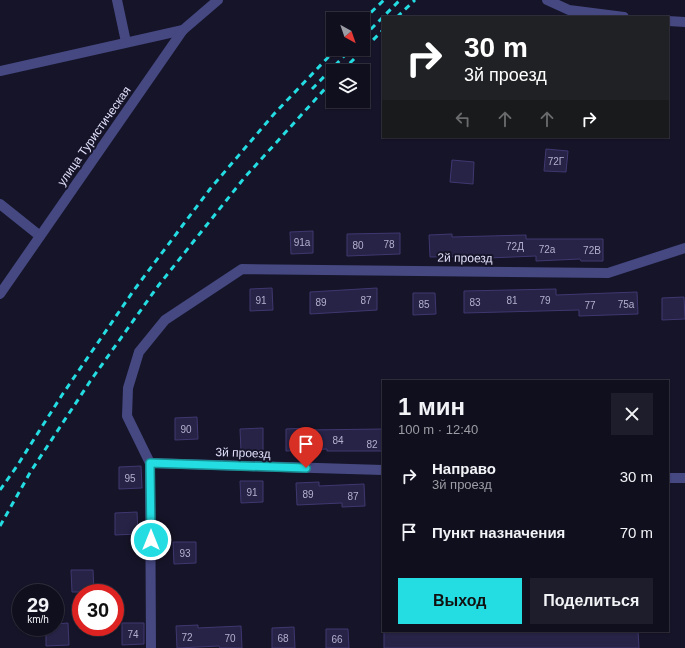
<!DOCTYPE html>
<html lang="ru">
<head>
<meta charset="utf-8">
<style>
	body { margin:0; font-family:Arial,sans-serif; background:#1e1d2b; color:#f1f3f6; height:100vh; display:flex; flex-direction:column; font-size:15px; white-space:nowrap }
	* { box-sizing:border-box; margin:0 }
	p { font-size:13px; color:#9c9ca4 }
	.icon { flex:none; width:22px; height:22px; fill:none; stroke:currentColor; stroke-width:2; stroke-linecap:round; stroke-linejoin:round }
	.map { position:relative; flex:1; overflow:hidden }
	.sheet { position:absolute; left:382px; top:380px; width:287px; height:252px; display:flex; flex-direction:column; background:#100f1e; border-radius:0px; box-shadow:0 1px 3px #0004,0 0 0 1px #302f3c }
	.sheet>* { flex:none }
	.banner { position:absolute; left:382px; top:16px; width:287px; height:122px; border-radius:0px; box-shadow:0 1px 3px #0004,0 0 0 1px #302f3c; background:#202124; color:#fff; overflow:hidden }
	.needle { width:26px; rotate:140deg }
	.controls { position:absolute; left:326px; top:12px; display:grid; gap:8px }
	.controls a { display:grid; place-items:center; width:44px; height:44px; border-radius:0px; background:#100f1e; box-shadow:0 1px 3px #0004,0 0 0 1px #302f3c; font-size:20px }
	.speed { position:absolute; left:12px; top:584px; display:flex; gap:8px; font-size:20px; font-weight:700; text-align:center }
	.speed>* { display:grid; place-content:center; width:52px; height:52px; border-radius:50%; background:#100f1e; box-shadow:0 1px 3px #0004,0 0 0 1px #302f3c; line-height:1 }
	.speed small { font-size:10px; font-weight:400 }
	.speed .limit { border:6px solid #d22; background:#fff; color:#111 }
	.pin { position:absolute; display:grid; place-items:center; width:34px; height:34px; color:#fff; margin:-41px -17px; border-radius:50% 50% 50% 0; rotate:-45deg; box-shadow:0 0 4px #0007 }
	.pin .icon { rotate:45deg }
	.me { position:absolute; width:44px; margin:-22px; rotate:0deg; stroke-linejoin:round; filter:drop-shadow(0 0 3px #0008) }
	.turn { display:flex; align-items:center; gap:14px; height:84px; padding:0 16px; font-size:18px }
	.turn .icon { width:52px; height:52px; stroke-width:2.5 }
	.turn b { display:block; font-size:28px; line-height:34px }
	.lanes { display:flex; align-items:center; height:38px; padding:0 16px; background:#0003; justify-content:center; gap:20px; direction:ltr }
	.lanes .off { opacity:.35 }
	.round { display:grid; place-items:center; flex:none; width:42px; height:42px; border-radius:0px; background:#1e1d2b }
	.headline { display:flex; align-items:center; justify-content:space-between; height:68px; padding:0 16px }
	h1 { font-size:24px; font-weight:700; line-height:30px }
	.button { display:flex; gap:8px; margin-top:auto; padding:8px 16px }
	.button a { flex:1; height:46px; border-radius:0px; background:#24dde2; color:#111; font-size:16px; font-weight:700; line-height:46px; text-align:center }
	.button a+a { background:#1e1d2b; color:#f1f3f6 }
	ul { padding:0; list-style:none }
	li { display:flex; align-items:center; gap:12px; height:56px; padding:0 16px }
	li div { flex:1 }
	li b { display:block; font-size:15px }
	li em { font-style:normal }
	.map>svg:first-child { display:block }
	.building { fill:#272347; stroke:#3e3870 }
	.lines { fill:none; stroke-linecap:round; stroke-linejoin:round }
	.minor { stroke:#454881; stroke-width:10 }
	.rail { stroke:#24dde2; stroke-width:3; stroke-dasharray:6 5; stroke-linecap:butt }
	.route-casing { stroke:#179093; stroke-width:10 }
	.route { stroke:#24dde2; stroke-width:7 }
	.labels { text-anchor:middle; stroke-width:4; stroke-linejoin:round; paint-order:stroke }
	.number-label { font-size:10px; fill:#b2b0ce }
	.street-label { font-size:12px; fill:#e0dffb; stroke:#161428 }
</style>
</head>
<body>
<div class="map">
<svg width="685" height="648" viewBox="0 0 685 648">
	<rect width="100%" height="100%" fill="#161428"/>
	<!-- building -->
	<g class="building">
		<polygon points="546,149 568,151 566,172 544,171"/>
		<polygon points="452,160 474,162 473,184 450,182"/>
		<polygon points="313,231 313,253 291,254 290,232"/>
		<polygon points="400,233 400,254 347,256 347,234"/>
		<polygon points="452,234 452,237 526,235 526,239 603,239 603,261 581,261 580,259 536,261 536,256 465,259 465,256 430,257 429,235"/>
		<polygon points="272,288 273,310 250,311 250,289"/>
		<polygon points="377,288 377,310 310,314 310,292"/>
		<polygon points="556,289 556,295 637,292 638,314 579,316 579,310 464,313 464,291"/>
		<polygon points="413,293 435,293 436,314 413,315"/>
		<polygon points="684,297 685,319 662,320 662,298"/>
		<polygon points="197,417 198,439 175,440 175,418"/>
		<polygon points="263,428 263,450 241,451 240,429"/>
		<polygon points="308,428 308,430 383,429 383,451 327,451 327,449 286,451 286,429"/>
		<polygon points="141,466 142,488 119,489 119,467"/>
		<polygon points="240,481 263,481 263,502 241,503"/>
		<polygon points="319,482 319,486 364,484 365,506 342,507 342,503 297,505 296,483"/>
		<polygon points="137,512 138,534 115,535 115,513"/>
		<polygon points="173,542 196,542 196,563 174,564"/>
		<polygon points="71,570 93,570 94,592 72,592"/>
		<polygon points="68,623 69,645 46,646 46,627 55,627 55,624"/>
		<polygon points="122,623 144,623 144,644 122,645"/>
		<polygon points="198,625 198,628 241,626 242,648 220,648 219,646 177,648 176,626"/>
		<polygon points="294,627 295,648 272,648 272,628"/>
		<polygon points="326,629 348,629 349,648 326,648"/>
		<polygon points="384,631 441,631 441,632 500,631 595,631 595,632 638,631 639,648 384,648"/>
	</g>
	<g class="lines">
		<!-- minor -->
		<g class="minor">
			<polyline points="117,0 126,42"/>
			<polyline points="547,0 569,10 624,17"/>
			<polyline points="668,21 685,22"/>
			<polyline points="0,71 183,30"/>
			<polyline points="0,204 40,236"/>
			<polyline points="0,294 183,30 218,0"/>
			<polyline points="150,463 383,470"/>
			<polyline points="668,478 685,478"/>
			<polyline points="151,648 150,463 127,416 128,388 139,352 165,320 242,269 608,273 685,248"/>
		</g>
		<!-- rail -->
		<g class="rail">
			<polyline points="397,17 415,0"/>
			<polyline points="363,20 384,0"/>
			<polyline points="363,37 400,0"/>
			<polyline points="342,71 383,30"/>
			<polyline points="312,89 351,49"/>
			<polyline points="0,490 17,466 62,395 134,290 210,189 274,114 336,49"/>
			<polyline points="0,526 31,471 91,380 158,286 245,177 333,80"/>
		</g>
	</g>
	<g class="lines">
		<defs>
			<polyline id="route" points="151,540 150,463 306,468"/>
		</defs>
		<!-- route casing -->
		<use href="#route" class="route-casing"/>
		<!-- route -->
		<use href="#route" class="route"/>
	</g>
	<g class="labels">
		<!-- number labels -->
		<g class="number-label">
			<text x="556" y="165">72Г</text>
			<text x="302" y="246">91а</text>
			<text x="389" y="248">78</text>
			<text x="358" y="249">80</text>
			<text x="515" y="250">72Д</text>
			<text x="547" y="253">72а</text>
			<text x="592" y="254">72В</text>
			<text x="261" y="304">91</text>
			<text x="366" y="304">87</text>
			<text x="512" y="304">81</text>
			<text x="545" y="304">79</text>
			<text x="321" y="306">89</text>
			<text x="475" y="306">83</text>
			<text x="424" y="308">85</text>
			<text x="626" y="308">75а</text>
			<text x="590" y="309">77</text>
			<text x="186" y="433">90</text>
			<text x="338" y="444">84</text>
			<text x="372" y="448">82</text>
			<text x="130" y="482">95</text>
			<text x="252" y="496">91</text>
			<text x="308" y="498">89</text>
			<text x="353" y="500">87</text>
			<text x="185" y="557">93</text>
			<text x="133" y="638">74</text>
			<text x="187" y="641">72</text>
			<text x="230" y="642">70</text>
			<text x="283" y="642">68</text>
			<text x="337" y="643">66</text>
		</g>
		<!-- street labels -->
		<g class="street-label">
			<text transform="translate(94 136) rotate(-55)" y="4">улица Туристическая</text>
			<text transform="translate(465 258) rotate(1)" y="4">2й проезд</text>
			<text transform="translate(243 453) rotate(2)" y="4">3й проезд</text>
		</g>
	</g>
</svg>
<div class="controls">
<a><svg class="needle" viewBox="-14 -14 28 28"><path d="M0-13l5 13h-10z" fill="#e53935"/><path d="M0 13l5-13h-10z" fill="#9c9ca4"/></svg></a>
<a><svg class="icon" aria-label="layers" viewBox="0 0 24 24"><path d="M12 4l9 5-9 5-9-5zM3 14l9 5 9-5"/></svg></a>
</div>
<div class="speed"><div>29<small>km/h</small></div><div class="limit">30</div></div>
<div class="pin" style="left:306px;top:468px;background:#d93025"><svg class="icon" aria-label="arrive" viewBox="0 0 24 24"><path d="M6 21V4h12l-3 4 3 4H6"/></svg></div>
<svg class="me" style="left:151px;top:540px" viewBox="-20 -20 40 40"><circle r="17" fill="#24dde2" stroke="#fff" stroke-width="3"/><path d="M0-11L8 9 0 5-8 9z" fill="#fff"/></svg>
<div class="banner">
<div class="turn"><svg class="icon" aria-label="right" viewBox="0 0 24 24"><path d="M7 20v-9h11M14 6l5 5-5 5"/></svg><div><b>30 m</b>3й проезд</div></div>
<div class="lanes"><svg class="icon off" aria-label="left" viewBox="0 0 24 24"><path d="M17 20v-9H6M10 6l-5 5 5 5"/></svg><svg class="icon off" aria-label="ahead" viewBox="0 0 24 24"><path d="M12 20V5M6 11l6-6 6 6"/></svg><svg class="icon off" aria-label="ahead" viewBox="0 0 24 24"><path d="M12 20V5M6 11l6-6 6 6"/></svg><svg class="icon" aria-label="right" viewBox="0 0 24 24"><path d="M7 20v-9h11M14 6l5 5-5 5"/></svg></div>
</div>
<section class="sheet">
<div class="headline"><div><h1>1 мин</h1><p>100 m · 12:40</p></div><a class="round"><svg class="icon" aria-label="close" viewBox="0 0 24 24"><path d="M6 6l12 12M18 6L6 18"/></svg></a></div>
<ul>
<li><svg class="icon" aria-label="right" viewBox="0 0 24 24"><path d="M7 20v-9h11M14 6l5 5-5 5"/></svg><div><b>Направо</b><p>3й проезд</p></div><em>30 m</em></li>
<li><svg class="icon" aria-label="arrive" viewBox="0 0 24 24"><path d="M6 21V4h12l-3 4 3 4H6"/></svg><div><b>Пункт назначения</b></div><em>70 m</em></li>
</ul>
<div class="button"><a>Выход</a><a>Поделиться</a></div>
</section>
</div>
</body>
</html>
